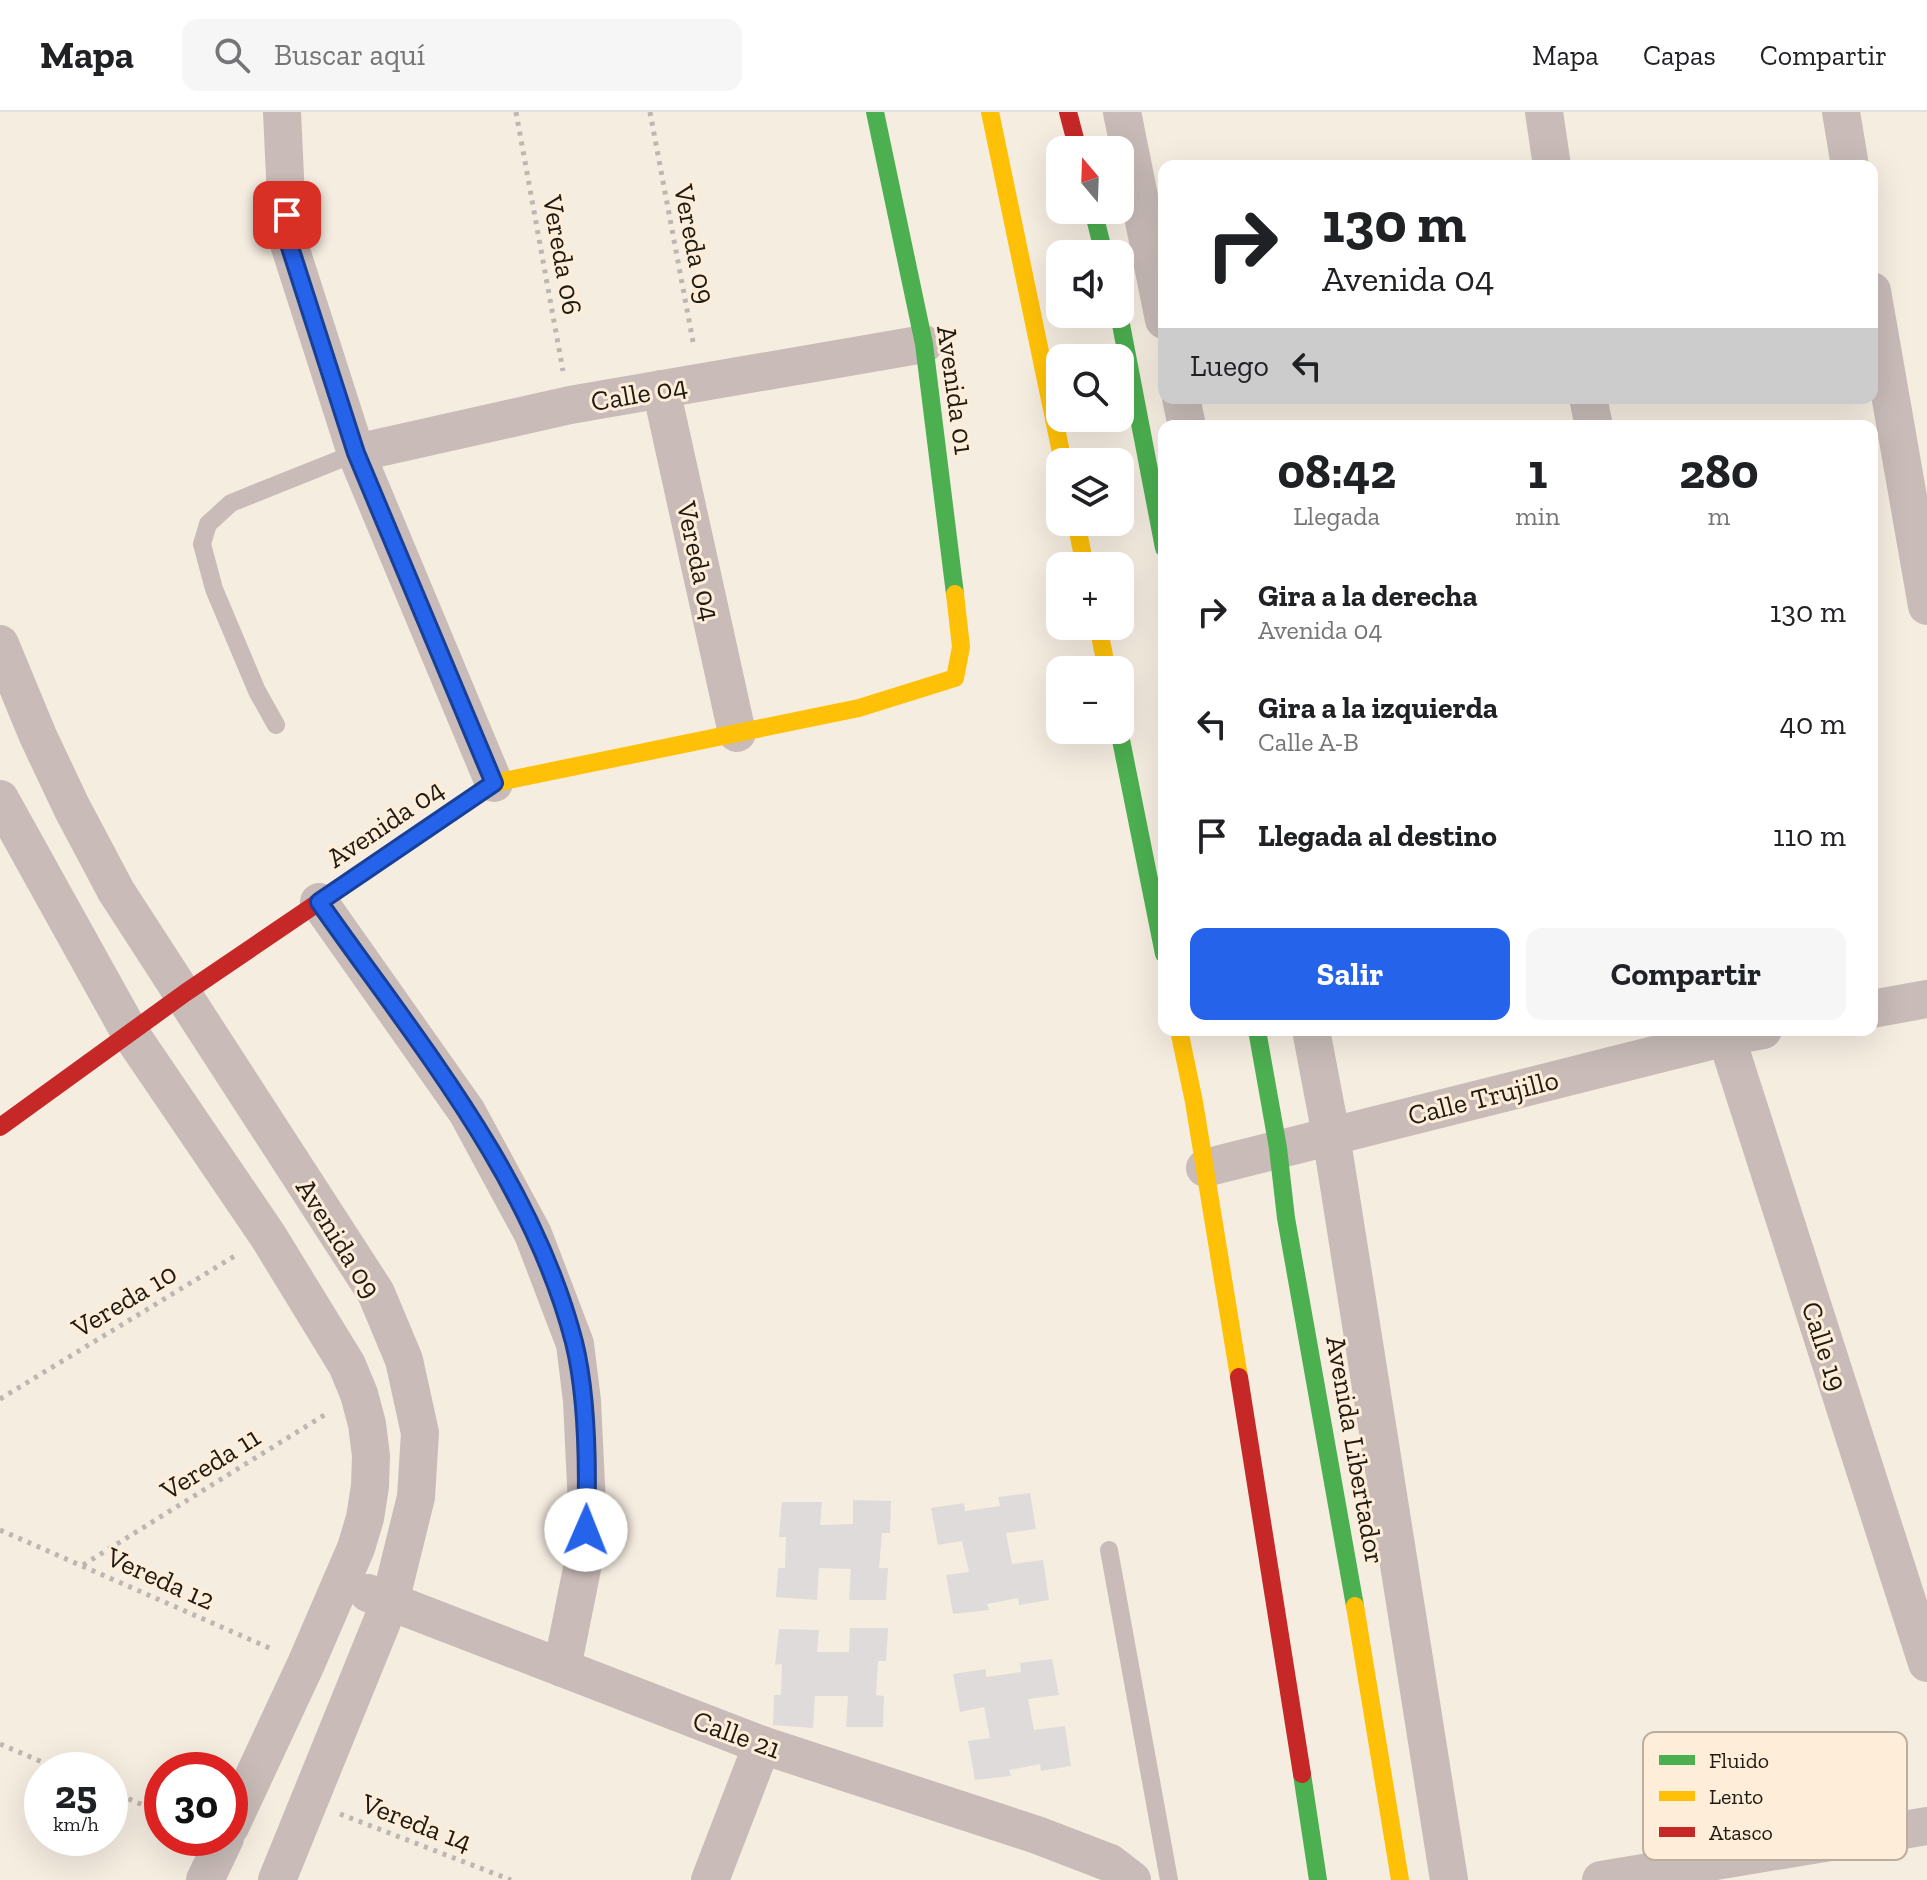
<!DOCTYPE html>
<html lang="es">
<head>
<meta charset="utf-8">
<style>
	body { margin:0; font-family:"Zilla Slab",serif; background:#f6f6f6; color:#202124; height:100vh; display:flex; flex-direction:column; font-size:30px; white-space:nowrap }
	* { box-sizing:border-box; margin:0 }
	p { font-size:26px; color:#757577 }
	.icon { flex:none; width:44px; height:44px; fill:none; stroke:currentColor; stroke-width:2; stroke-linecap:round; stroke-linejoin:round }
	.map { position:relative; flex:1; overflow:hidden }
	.sheet { position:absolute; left:1158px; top:308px; width:720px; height:616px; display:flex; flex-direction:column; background:#fff; border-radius:16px; box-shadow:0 8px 32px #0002 }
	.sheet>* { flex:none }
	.hud { position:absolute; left:1158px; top:48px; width:720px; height:244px; border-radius:16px; box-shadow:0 8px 32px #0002; background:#fff; color:#202124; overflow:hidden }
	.needle { width:52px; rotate:341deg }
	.controls { position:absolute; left:1046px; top:24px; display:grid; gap:16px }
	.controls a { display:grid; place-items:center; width:88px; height:88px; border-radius:16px; background:#fff; box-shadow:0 8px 32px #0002; font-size:40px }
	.speed { position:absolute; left:24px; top:1640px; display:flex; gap:16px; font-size:40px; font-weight:700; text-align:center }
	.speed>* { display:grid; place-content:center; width:104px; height:104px; border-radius:50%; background:#fff; box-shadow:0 8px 32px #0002; line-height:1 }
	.speed small { font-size:20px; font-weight:400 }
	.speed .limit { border:12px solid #d22; background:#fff; color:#111 }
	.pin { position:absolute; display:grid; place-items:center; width:68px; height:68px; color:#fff; margin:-34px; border-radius:16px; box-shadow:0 4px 12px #0006 }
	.me { position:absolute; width:88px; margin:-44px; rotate:1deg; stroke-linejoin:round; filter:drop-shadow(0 0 6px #0008) }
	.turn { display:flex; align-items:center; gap:28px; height:168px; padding:0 32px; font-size:36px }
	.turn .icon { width:104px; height:104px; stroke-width:2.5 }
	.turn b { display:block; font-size:56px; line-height:68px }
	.then { display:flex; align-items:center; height:76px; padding:0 32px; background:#0003; gap:16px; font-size:30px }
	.eta { display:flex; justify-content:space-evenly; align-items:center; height:136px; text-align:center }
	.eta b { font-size:48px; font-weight:700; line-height:56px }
	.button { display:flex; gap:16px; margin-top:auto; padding:16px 32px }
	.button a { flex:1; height:92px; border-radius:16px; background:#2563eb; color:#fff; font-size:32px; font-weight:700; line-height:92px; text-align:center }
	.button a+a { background:#f6f6f6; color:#202124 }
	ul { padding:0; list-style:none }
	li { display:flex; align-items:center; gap:24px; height:112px; padding:0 32px }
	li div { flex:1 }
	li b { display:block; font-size:30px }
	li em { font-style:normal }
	header { display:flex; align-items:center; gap:48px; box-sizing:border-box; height:112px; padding:0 40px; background:#fff; border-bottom:2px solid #e0e0e0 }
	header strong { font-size:38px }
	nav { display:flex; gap:44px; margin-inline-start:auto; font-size:28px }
	.search { width:560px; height:72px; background:#f6f6f6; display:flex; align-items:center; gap:20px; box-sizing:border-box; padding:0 28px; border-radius:16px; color:#757577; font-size:30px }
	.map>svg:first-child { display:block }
	.building { fill:#dedbda }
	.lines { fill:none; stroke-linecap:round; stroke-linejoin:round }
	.path { stroke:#bfb5b1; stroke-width:5; stroke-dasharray:4 6; stroke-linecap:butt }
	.lane { stroke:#c8bbb8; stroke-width:18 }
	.street { stroke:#c8bbb8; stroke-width:38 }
	.fast { stroke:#4caf50; stroke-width:18 }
	.slow { stroke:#ffc107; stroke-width:18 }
	.jam { stroke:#c62828; stroke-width:18 }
	.route-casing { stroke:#184099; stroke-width:20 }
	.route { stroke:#2563eb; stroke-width:14 }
	.labels { text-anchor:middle; stroke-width:6; stroke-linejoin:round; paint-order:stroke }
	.street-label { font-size:28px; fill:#1f1a12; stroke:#feeed9 }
	.key { fill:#feeed9; stroke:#bbae9d; stroke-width:2 }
	.key-label { font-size:22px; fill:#1f1a12 }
</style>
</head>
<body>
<header>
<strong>Mapa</strong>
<div class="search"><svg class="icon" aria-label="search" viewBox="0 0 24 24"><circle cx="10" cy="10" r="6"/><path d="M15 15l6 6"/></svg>Buscar aquí</div>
<nav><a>Mapa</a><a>Capas</a><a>Compartir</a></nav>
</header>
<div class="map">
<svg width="1927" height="1768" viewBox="0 0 1927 1768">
	<rect width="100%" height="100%" fill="#f6ede1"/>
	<!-- building -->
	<g class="building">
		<polygon points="1030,1381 1036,1417 1006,1421 1012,1452 1043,1448 1049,1488 1019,1493 1018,1486 987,1492 989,1498 953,1502 946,1463 969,1460 962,1429 938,1433 931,1396 964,1391 965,1399 1000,1394 998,1385"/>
		<polygon points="853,1388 891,1389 890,1421 882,1421 879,1456 888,1456 886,1488 849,1488 851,1457 819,1456 817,1488 776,1485 778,1456 785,1456 786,1425 779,1425 782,1390 822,1390 820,1413 853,1412"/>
		<polygon points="850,1516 888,1516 886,1549 878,1549 876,1583 884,1584 883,1615 846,1615 848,1584 815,1584 813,1616 773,1613 774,1583 781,1583 782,1552 775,1553 779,1517 819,1518 817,1540 849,1540"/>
		<polygon points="1052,1547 1059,1583 1028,1587 1034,1618 1065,1614 1071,1654 1041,1659 1040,1652 1009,1658 1011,1664 975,1668 968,1629 990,1626 984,1595 960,1600 953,1562 986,1557 986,1565 1021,1560 1020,1551"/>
	</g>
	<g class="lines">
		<!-- path -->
		<g class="path">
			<polyline points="516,0 563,259"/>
			<polyline points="650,0 694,235"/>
			<polyline points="0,1287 238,1142"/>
			<polyline points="0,1418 274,1538"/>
			<polyline points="83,1453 326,1302"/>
			<polyline points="0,1632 61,1658"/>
			<polyline points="110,1679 162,1701"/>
			<polyline points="340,1702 511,1768"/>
		</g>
		<!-- lane -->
		<g class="lane">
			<polyline points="276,613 257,579 214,477 202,432 208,412 231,391 356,341"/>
			<polyline points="1109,1438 1169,1768"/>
		</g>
		<!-- street -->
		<g class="street">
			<polyline points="282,0 288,129 356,341 494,671"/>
			<polyline points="1122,0 1164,208"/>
			<polyline points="1544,0 1552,54"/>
			<polyline points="1841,0 1850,54"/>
			<polyline points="1872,179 1927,494"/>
			<polyline points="661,277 737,621"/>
			<polyline points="1181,286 1187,314"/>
			<polyline points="1588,286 1594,314"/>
			<polyline points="356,341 570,293 924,232"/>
			<polyline points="0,532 38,624 72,696 116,779 376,1181 404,1248 420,1321 416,1385 390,1490 277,1768"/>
			<polyline points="0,687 130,921 268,1124 347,1253 359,1282 367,1312 371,1344 370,1374 365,1406 356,1436 306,1552 230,1715"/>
			<polyline points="319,790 467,1000 533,1122 575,1232 582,1289 587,1394 585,1442 562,1556"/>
			<polyline points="1872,897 1927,887"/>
			<polyline points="1311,918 1331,1023 1449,1768"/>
			<polyline points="1724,918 1927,1551"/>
			<polyline points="1205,1056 1726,925 1763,918"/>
			<polyline points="368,1481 762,1633 1037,1723 1110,1751 1132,1768"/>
			<polyline points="205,1768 225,1726"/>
			<polyline points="710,1768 762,1633"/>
			<polyline points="1601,1768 1927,1714"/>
		</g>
		<!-- fast -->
		<g class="fast">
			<polyline points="875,0 924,232 955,482"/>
			<polyline points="1093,98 1104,142"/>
			<polyline points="1119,202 1164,436"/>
			<polyline points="1119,618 1164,842"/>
			<polyline points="1257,918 1278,1036 1286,1106 1355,1494"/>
			<polyline points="1302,1662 1318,1768"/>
		</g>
		<!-- slow -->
		<g class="slow">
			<polyline points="990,0 1063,350"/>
			<polyline points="1076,410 1085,454"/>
			<polyline points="1098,514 1107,558"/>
			<polyline points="453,699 494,671 859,596 955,566 961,535 955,482"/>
			<polyline points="1179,918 1194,990 1239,1265"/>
			<polyline points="1355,1494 1400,1768"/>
		</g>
		<!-- jam -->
		<g class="jam">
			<polyline points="1068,0 1078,38"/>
			<polyline points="0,1015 185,881 453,699"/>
			<polyline points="1239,1265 1302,1662"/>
		</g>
	</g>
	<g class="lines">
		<defs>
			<path id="route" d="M 287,103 L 288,129 L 356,341 L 494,671 L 319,790 C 415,927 531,1064 574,1230 C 588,1286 588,1361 586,1418"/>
		</defs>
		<!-- route casing -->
		<use href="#route" class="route-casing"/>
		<!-- route -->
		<use href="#route" class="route"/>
	</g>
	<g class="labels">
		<!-- street labels -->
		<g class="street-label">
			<text transform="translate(695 132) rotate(79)" y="10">Vereda 09</text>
			<text transform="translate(563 143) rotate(80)" y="10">Vereda 06</text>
			<text transform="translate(956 278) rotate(82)" y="10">Avenida 01</text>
			<text transform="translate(639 281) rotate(-10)" y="10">Calle 04</text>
			<text transform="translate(699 449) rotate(78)" y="10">Vereda 04</text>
			<text transform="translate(385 711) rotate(-34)" y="10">Avenida 04</text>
			<text transform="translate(1483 985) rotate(-14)" y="10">Calle Trujillo</text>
			<text transform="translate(339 1126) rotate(58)" y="10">Avenida 09</text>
			<text transform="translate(124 1188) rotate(-31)" y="10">Vereda 10</text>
			<text transform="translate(1825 1234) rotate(72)" y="10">Calle 19</text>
			<text transform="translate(1356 1338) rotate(80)" y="10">Avenida Libertador</text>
			<text transform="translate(210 1351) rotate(-32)" y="10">Vereda 11</text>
			<text transform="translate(161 1466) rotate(24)" y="10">Vereda 12</text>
			<text transform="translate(737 1622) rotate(20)" y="10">Calle 21</text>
			<text transform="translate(417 1710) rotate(21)" y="10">Vereda 14</text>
		</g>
	</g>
	<!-- legend -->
	<rect x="1643" y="1620" width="264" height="128" rx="12" class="key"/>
	<rect x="1659" y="1643" width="36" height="10" fill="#4caf50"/>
	<rect x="1659" y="1679" width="36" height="10" fill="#ffc107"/>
	<rect x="1659" y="1715" width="36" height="10" fill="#c62828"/>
	<g class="key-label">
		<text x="1709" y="1656">Fluido</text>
		<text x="1709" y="1692">Lento</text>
		<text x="1709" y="1728">Atasco</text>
	</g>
</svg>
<div class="controls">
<a><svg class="needle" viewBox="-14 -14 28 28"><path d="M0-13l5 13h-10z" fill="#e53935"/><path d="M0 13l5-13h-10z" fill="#757577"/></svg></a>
<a><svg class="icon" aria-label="sound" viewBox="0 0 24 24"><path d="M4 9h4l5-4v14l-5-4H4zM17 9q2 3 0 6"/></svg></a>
<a><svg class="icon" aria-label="search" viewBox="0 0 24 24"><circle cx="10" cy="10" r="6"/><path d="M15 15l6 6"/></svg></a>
<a><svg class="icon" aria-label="layers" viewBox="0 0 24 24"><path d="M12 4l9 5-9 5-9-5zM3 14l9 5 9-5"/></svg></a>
<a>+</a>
<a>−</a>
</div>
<div class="speed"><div>25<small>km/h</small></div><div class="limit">30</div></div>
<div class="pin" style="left:287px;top:103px;background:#d93025"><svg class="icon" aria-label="arrive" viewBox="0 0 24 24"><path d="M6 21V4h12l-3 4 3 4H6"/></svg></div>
<svg class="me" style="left:586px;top:1418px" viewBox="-20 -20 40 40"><circle r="19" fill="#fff"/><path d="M0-13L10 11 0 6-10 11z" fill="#2563eb"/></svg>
<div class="hud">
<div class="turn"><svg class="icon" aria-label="right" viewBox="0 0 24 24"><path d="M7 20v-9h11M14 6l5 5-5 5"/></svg><div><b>130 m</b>Avenida 04</div></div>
<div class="then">Luego<svg class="icon" aria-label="left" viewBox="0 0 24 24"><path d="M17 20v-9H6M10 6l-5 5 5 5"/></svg></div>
</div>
<section class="sheet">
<div class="eta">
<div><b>08:42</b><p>Llegada</p></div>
<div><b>1</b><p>min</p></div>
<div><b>280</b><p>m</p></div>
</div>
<ul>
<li><svg class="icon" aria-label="right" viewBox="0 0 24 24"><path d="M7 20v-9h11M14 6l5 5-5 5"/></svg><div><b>Gira a la derecha</b><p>Avenida 04</p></div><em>130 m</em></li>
<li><svg class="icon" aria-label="left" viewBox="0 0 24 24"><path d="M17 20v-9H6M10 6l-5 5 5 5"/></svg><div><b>Gira a la izquierda</b><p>Calle A-B</p></div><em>40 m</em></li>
<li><svg class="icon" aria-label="arrive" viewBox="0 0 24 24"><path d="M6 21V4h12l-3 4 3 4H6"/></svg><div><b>Llegada al destino</b></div><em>110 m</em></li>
</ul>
<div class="button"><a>Salir</a><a>Compartir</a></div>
</section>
</div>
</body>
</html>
